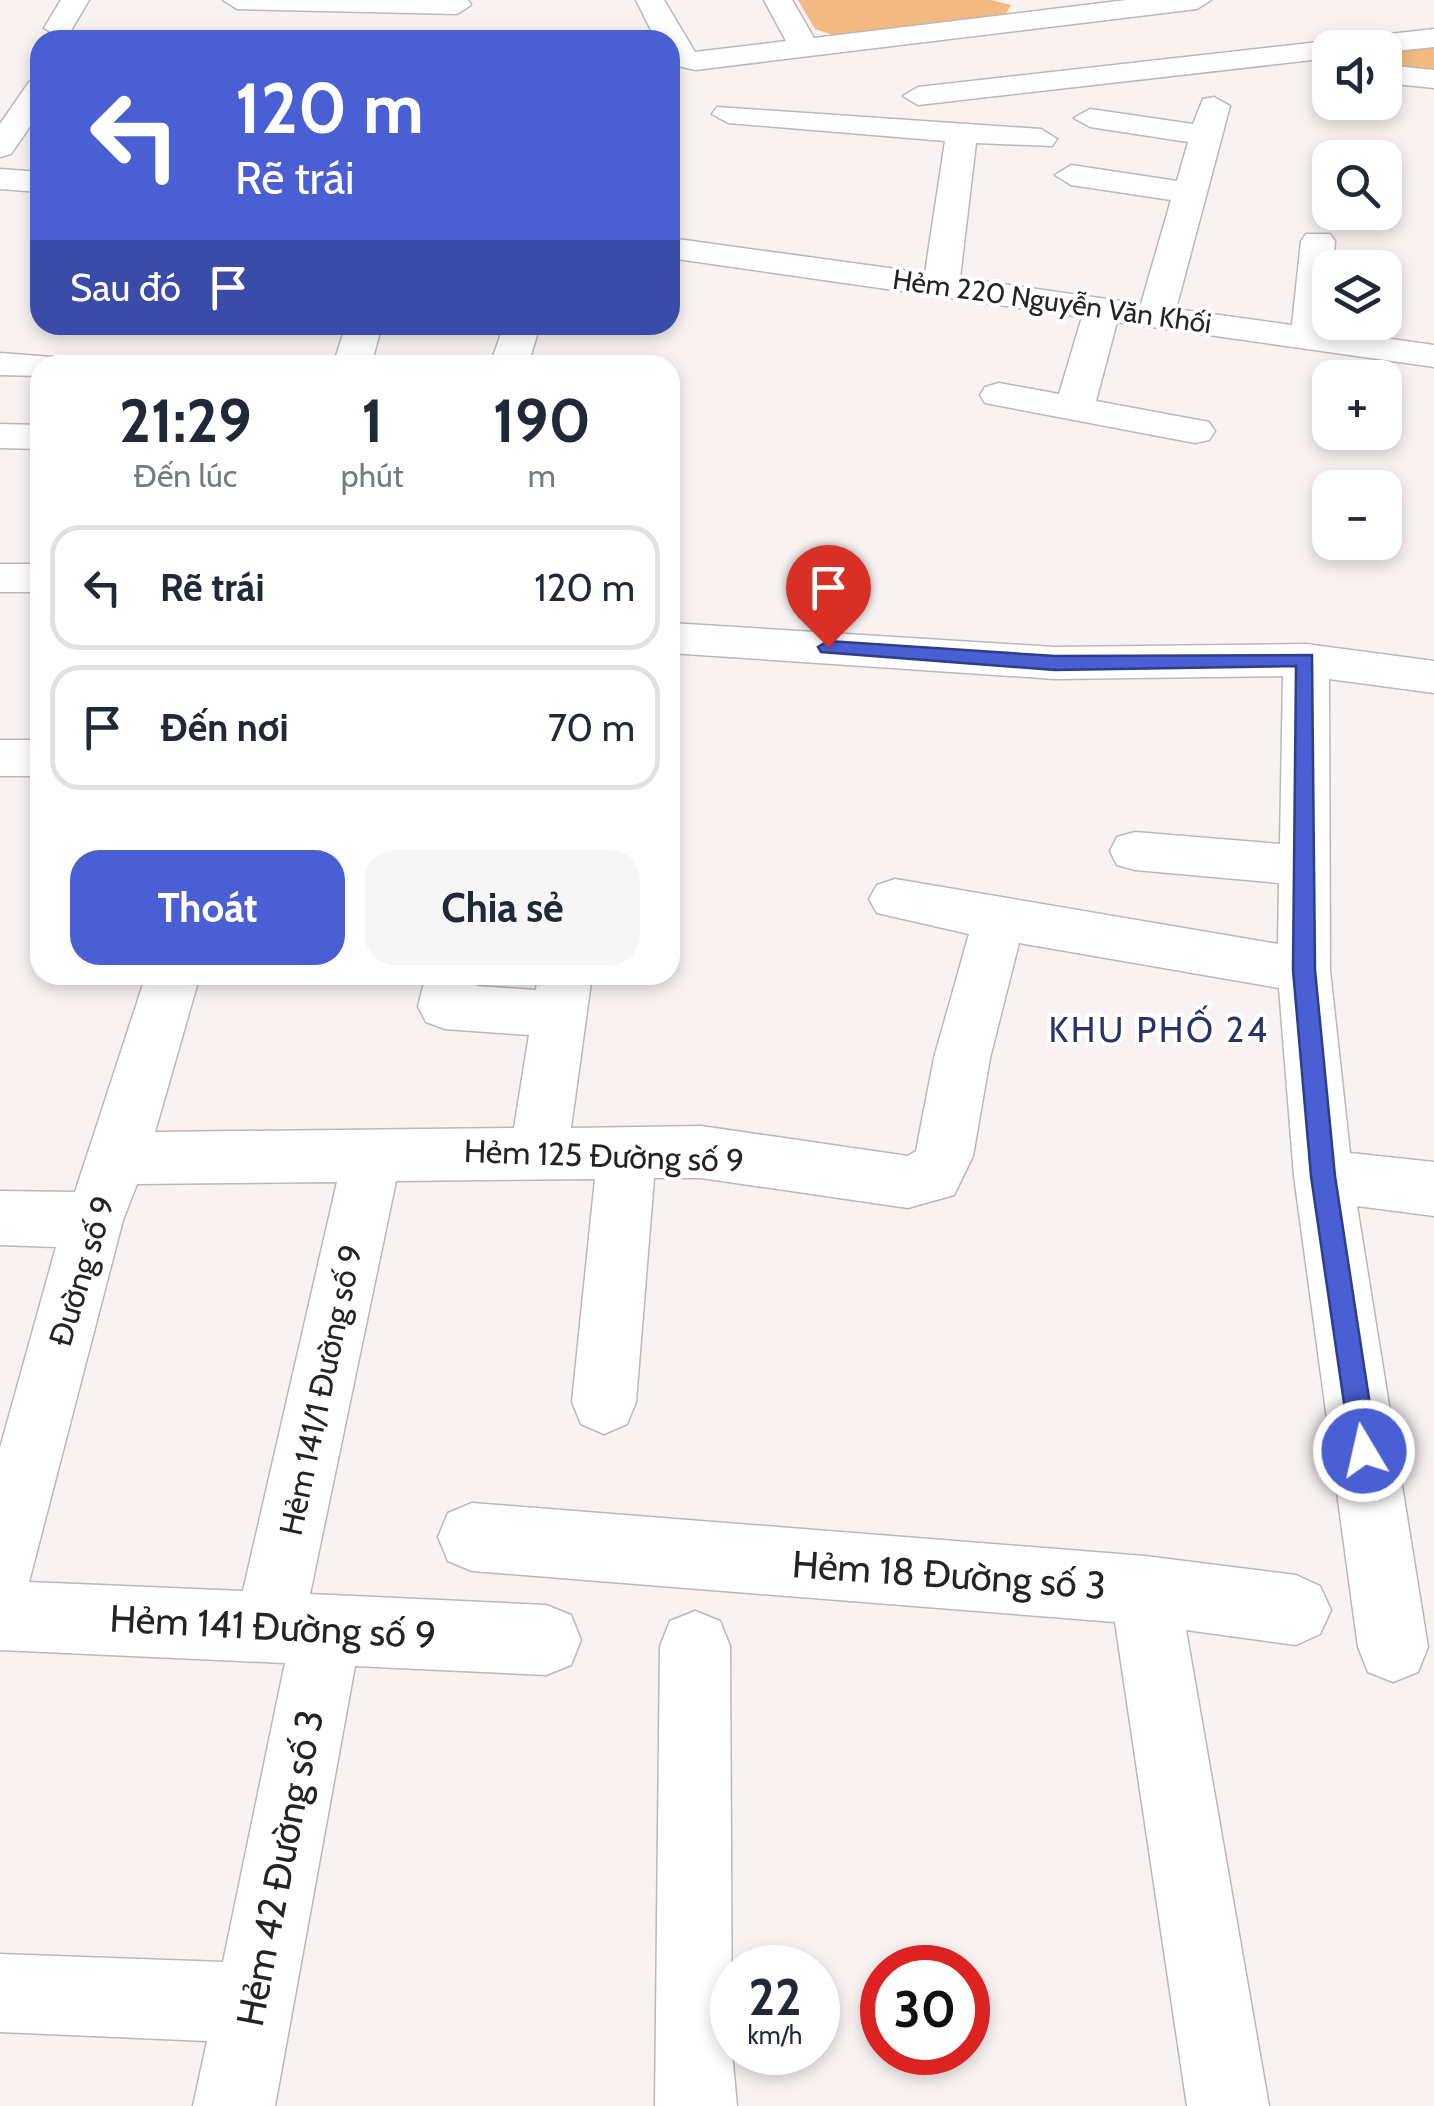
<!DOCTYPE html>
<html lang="vi">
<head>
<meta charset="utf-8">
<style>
	body { margin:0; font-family:Cabin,sans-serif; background:#f6f6f7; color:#1f2937; height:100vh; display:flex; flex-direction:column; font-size:38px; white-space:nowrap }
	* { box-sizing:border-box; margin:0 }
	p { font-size:32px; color:#747a83 }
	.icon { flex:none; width:55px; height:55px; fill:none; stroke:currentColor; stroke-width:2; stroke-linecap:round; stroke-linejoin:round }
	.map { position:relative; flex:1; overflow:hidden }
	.side { position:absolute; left:30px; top:355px; width:650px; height:630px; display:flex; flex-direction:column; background:#fff; border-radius:30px; box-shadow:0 5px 15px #0003 }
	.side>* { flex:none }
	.banner { position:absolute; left:30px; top:30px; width:650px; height:305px; border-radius:30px; box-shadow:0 5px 15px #0003; background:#495fd3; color:#fff; overflow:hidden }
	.tools { position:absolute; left:1312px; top:30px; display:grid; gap:20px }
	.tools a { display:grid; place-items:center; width:90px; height:90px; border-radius:20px; background:#fff; box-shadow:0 5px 15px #0003; font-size:50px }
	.speed { position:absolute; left:710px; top:1945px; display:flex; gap:20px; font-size:50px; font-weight:700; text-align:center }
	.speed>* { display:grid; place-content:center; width:130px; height:130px; border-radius:50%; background:#fff; box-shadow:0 5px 15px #0003; line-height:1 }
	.speed small { font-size:25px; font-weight:400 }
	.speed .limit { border:15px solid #d22; background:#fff; color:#111 }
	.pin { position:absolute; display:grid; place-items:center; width:85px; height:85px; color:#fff; margin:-102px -42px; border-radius:50% 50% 50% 0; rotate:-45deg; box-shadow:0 0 10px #0007 }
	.pin .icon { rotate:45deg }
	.me { position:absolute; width:110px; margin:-55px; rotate:351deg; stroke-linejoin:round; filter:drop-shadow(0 0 8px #0008) }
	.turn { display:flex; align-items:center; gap:35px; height:210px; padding:0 40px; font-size:45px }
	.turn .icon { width:130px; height:130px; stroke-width:2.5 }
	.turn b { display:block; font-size:70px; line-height:85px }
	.then { display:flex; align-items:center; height:95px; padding:0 40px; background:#0003; gap:20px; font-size:38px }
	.eta { display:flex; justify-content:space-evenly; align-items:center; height:170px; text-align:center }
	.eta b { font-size:60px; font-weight:700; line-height:70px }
	.button { display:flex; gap:20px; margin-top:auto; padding:20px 40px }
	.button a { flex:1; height:115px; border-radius:30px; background:#495fd3; color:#fff; font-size:40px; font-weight:700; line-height:115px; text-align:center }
	.button a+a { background:#f6f6f7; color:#1f2937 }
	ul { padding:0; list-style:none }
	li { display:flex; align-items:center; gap:30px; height:125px; margin:0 20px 15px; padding:0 20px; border:5px solid #e0e1e3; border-radius:30px }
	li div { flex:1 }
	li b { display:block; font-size:38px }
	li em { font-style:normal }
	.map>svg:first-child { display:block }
	.green { fill:#f3b982 }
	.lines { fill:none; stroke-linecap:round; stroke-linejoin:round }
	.minor-casing { stroke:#bdb8b7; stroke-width:3 }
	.minor { fill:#fff; fill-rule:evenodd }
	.route { fill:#495fd3; stroke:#2f3e89; stroke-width:2.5 }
	.labels { text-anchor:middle; stroke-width:8; stroke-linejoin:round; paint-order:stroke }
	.far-street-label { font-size:28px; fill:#252323; stroke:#fff }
	.street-label { font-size:32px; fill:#252323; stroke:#fff }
	.neighbourhood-label { font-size:35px; letter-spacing:2.5px; fill:#26336c; stroke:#fff }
	.near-street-label { font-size:38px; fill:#252323; stroke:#fff }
</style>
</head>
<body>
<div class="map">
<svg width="1434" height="2106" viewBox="0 0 1434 2106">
	<rect width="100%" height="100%" fill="#f8f2f2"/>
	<!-- green -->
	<g class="green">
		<polygon points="798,0 991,0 1011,5 1005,16 833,35 815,29"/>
		<polygon points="1434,45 1434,71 1385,66 1385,50"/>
	</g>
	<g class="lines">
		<defs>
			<g id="minor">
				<polygon points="61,0 89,0 69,34 59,37 44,28"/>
				<polygon points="223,0 468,0 471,5 457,14 237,9"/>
				<polygon points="636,0 664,0 695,52 786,41 764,0 792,0 814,38 1126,0 1211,0 1197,9 695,70 670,64 670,40 656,40"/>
				<polygon points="1434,29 1434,47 1385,52 1385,48 1330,48 1330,58 918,105 903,96 918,87"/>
				<polygon points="1385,65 1434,70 1434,88 1385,83"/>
				<polygon points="40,80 40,112 11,154 0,157 0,124 29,82"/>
				<polygon points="1214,97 1230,106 1176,309 1292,325 1301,241 1306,234 1330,234 1335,241 1328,330 1434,345 1434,367 1117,322 1096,401 1209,422 1215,431 1209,440 1195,443 985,403 980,395 985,387 999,383 1059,394 1082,317 670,258 670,238 925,273 945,141 728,123 712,114 717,107 1041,129 1057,139 1052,146 976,143 960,278 1141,304 1171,200 1071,185 1055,175 1071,165 1177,181 1188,142 1090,127 1074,118 1090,109 1193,124 1203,99"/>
				<polygon points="0,169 40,172 40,192 0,189"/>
				<polygon points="346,325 382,325 371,365 333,365"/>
				<polygon points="504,325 540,325 528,365 490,365"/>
				<polygon points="0,353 53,357 59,365 40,365 40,376 0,375"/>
				<polygon points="0,424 40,425 40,449 0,448"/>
				<rect x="0" y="564" width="40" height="28"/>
				<path d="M 670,623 L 1055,647 L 1306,644 L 1434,661 L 1434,693 L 1329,679 L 1330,970 L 1350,1153 L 1434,1162 L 1434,1216 L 1357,1206 L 1428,1647 L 1418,1672 L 1393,1682 L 1368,1672 L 1358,1647 L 1294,1176 L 1279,988 L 1019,943 L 990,1058 L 973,1156 L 954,1195 L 908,1208 L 701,1178 L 654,1178 L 636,1402 L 627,1424 L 604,1434 L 581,1424 L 572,1402 L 595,1179 L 396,1181 L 310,1594 L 546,1605 L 571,1615 L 581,1640 L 571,1665 L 546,1675 L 355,1666 L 275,2106 L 193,2106 L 207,2041 L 0,2032 L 0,1954 L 223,1962 L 285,1663 L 0,1650 L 0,1448 L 56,1247 L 0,1245 L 0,1191 L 75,1192 L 146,975 L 200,975 L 155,1132 L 514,1128 L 529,1035 L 445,1029 L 426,1022 L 418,1006 L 426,975 L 480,975 L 477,986 L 536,990 L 538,975 L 592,975 L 571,1128 L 701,1126 L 908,1156 L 916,1151 L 934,1058 L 969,934 L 877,913 L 869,899 L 877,885 L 895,879 L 1278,944 L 1279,883 L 1135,870 L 1117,865 L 1110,851 L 1117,837 L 1135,832 L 1280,844 L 1283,676 L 1055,679 L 670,653 ZM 337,1182 L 243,1591 L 29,1582 L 123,1220 L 137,1184 Z"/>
				<rect x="0" y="740" width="40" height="36"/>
				<polygon points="472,1503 1145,1556 1296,1575 1320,1586 1331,1610 1320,1634 1296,1645 1186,1630 1269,2106 1187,2106 1115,1622 472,1571 448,1561 438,1537 448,1513"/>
				<polygon points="695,1611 720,1621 730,1646 732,2052 737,2106 655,2106 660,1646 670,1621"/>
			</g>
		</defs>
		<!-- minor casing -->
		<use href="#minor" class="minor-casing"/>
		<!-- minor -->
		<use href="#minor" class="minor"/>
	</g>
	<!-- route -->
	<polygon class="route" points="828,641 1055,656 1312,655 1315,970 1335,1176 1377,1451 1374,1461 1364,1464 1354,1461 1351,1451 1311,1176 1293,970 1296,666 1055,670 821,652 818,647"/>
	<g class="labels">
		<!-- far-street labels -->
		<g class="far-street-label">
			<text transform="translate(1052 301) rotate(8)" y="10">Hẻm 220 Nguyễn Văn Khối</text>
		</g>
		<!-- street labels -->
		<g class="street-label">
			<text transform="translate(604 1156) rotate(2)" y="11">Hẻm 125 Đường số 9</text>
			<text transform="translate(82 1271) rotate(-73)" y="11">Đường số 9</text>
			<text transform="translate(321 1390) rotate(-78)" y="11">Hẻm 141/1 Đường số 9</text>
		</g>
		<!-- neighbourhood labels -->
		<g class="neighbourhood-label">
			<text x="1159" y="1042">KHU PHỐ 24</text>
		</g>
		<!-- near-street labels -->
		<g class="near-street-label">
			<text transform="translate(949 1575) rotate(4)" y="13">Hẻm 18 Đường số 3</text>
			<text transform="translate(273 1627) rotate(3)" y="13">Hẻm 141 Đường số 9</text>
			<text transform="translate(280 1868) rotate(-79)" y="13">Hẻm 42 Đường số 3</text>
		</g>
	</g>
</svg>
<div class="tools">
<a><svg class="icon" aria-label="sound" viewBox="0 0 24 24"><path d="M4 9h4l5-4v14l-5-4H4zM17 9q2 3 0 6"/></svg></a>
<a><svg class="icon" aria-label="search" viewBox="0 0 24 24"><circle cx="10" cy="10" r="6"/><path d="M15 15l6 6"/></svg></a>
<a><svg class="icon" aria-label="layers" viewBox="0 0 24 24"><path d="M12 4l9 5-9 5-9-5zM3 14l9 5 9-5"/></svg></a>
<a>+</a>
<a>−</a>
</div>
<div class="speed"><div>22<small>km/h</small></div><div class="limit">30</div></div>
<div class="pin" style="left:828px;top:647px;background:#d93025"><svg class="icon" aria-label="arrive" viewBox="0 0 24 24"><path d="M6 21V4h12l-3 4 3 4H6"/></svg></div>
<svg class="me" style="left:1364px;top:1451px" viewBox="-20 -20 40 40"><circle r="17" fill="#495fd3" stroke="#fff" stroke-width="3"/><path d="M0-11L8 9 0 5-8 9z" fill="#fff"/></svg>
<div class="banner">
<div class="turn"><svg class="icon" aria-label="left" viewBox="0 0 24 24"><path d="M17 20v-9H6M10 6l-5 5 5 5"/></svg><div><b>120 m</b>Rẽ trái</div></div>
<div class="then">Sau đó<svg class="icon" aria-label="arrive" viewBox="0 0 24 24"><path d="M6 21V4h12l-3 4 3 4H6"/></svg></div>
</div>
<section class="side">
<div class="eta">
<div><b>21:29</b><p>Đến lúc</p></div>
<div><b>1</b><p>phút</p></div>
<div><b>190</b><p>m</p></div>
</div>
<ul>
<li><svg class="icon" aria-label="left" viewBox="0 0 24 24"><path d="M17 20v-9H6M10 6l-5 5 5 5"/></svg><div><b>Rẽ trái</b></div><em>120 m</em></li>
<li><svg class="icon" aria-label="arrive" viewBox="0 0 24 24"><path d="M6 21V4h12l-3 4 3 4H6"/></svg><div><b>Đến nơi</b></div><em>70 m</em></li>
</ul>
<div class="button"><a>Thoát</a><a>Chia sẻ</a></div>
</section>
</div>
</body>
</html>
